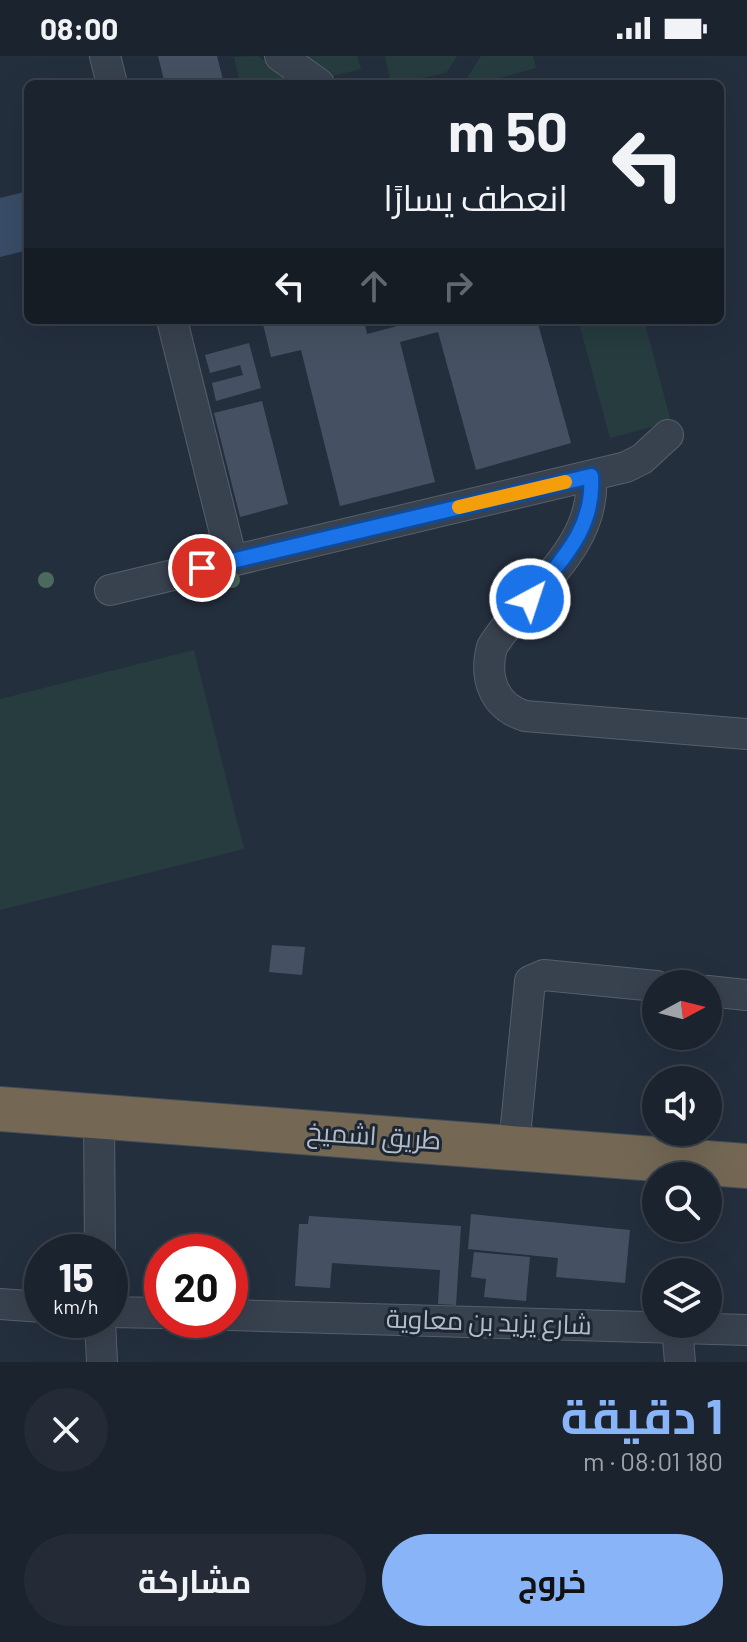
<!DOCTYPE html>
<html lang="ar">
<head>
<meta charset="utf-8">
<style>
	body { margin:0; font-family:Barlow,Cairo,sans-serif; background:#242b36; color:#f1f3f6; direction:rtl; height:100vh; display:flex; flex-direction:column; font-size:30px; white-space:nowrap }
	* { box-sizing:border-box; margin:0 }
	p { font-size:26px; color:#a0a4aa }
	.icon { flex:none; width:44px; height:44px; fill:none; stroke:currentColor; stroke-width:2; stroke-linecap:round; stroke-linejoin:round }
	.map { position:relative; height:1306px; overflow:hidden; direction:ltr }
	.panel { display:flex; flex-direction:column; background:#1b232e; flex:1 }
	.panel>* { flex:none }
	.hud { position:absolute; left:24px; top:24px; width:700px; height:244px; border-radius:12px; box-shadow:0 8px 32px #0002,0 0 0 2px #39404a; direction:rtl; background:#1b232e; color:#f1f3f6; overflow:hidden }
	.needle { width:52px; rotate:83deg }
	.tools { position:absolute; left:642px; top:914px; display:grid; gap:16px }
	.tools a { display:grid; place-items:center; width:80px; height:80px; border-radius:50%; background:#1b232e; box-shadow:0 8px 32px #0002,0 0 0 2px #39404a; font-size:40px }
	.speed { position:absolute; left:24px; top:1178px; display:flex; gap:16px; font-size:40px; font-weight:700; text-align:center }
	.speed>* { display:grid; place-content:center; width:104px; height:104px; border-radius:50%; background:#1b232e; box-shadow:0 8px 32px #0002,0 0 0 2px #39404a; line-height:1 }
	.speed small { font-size:20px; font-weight:400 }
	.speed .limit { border:12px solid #d22; background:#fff; color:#111 }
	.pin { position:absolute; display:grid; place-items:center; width:68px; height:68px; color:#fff; margin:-34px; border:4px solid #fff; border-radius:50%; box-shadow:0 2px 8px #0007 }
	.me { position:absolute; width:88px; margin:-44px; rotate:40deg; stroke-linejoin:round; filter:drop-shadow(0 0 6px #0008) }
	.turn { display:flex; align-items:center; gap:28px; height:168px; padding:0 24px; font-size:36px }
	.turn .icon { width:104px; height:104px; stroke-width:2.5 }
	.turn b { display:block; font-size:56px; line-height:68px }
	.lanes { display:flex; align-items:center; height:76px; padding:0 24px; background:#0003; justify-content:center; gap:40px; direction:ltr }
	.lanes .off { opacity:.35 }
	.round { display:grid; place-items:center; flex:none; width:84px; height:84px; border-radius:42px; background:#242b36 }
	.head { display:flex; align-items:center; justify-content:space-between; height:136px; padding:0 24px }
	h1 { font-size:48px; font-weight:700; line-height:60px; color:#8ab4f8 }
	.action { display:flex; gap:16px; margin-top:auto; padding:16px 24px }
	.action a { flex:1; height:92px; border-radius:48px; background:#8ab4f8; color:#111; font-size:32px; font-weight:700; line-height:92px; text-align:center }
	.action a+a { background:#242b36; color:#f1f3f6 }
	.status { display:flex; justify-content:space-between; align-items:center; height:56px; padding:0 40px; background:#1b232e; direction:ltr }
	.status svg { height:22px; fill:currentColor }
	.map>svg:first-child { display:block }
	.green { fill:#263c3f }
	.water { fill:#394c67 }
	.building { fill:#455162 }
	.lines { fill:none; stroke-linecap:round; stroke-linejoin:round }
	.minor-casing { stroke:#565f6c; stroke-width:32 }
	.highway-casing { stroke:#434c59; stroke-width:46 }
	.minor { stroke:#38414e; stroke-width:30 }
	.highway { stroke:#746855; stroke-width:44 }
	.tree { fill:#4b6a5d }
	.route-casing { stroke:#114b97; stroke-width:20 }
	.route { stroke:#1a73e8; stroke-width:14 }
	.slow { stroke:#f59e0b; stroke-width:14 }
	.labels { text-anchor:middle; stroke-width:6; stroke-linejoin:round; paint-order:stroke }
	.street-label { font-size:26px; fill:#b4bcc9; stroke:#1d2633 }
</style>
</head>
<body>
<div class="status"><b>08:00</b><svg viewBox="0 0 49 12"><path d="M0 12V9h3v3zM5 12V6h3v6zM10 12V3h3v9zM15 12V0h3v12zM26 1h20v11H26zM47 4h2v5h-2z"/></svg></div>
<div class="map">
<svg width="747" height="1306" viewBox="0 0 747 1306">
	<rect width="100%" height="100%" fill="#242f3e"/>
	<!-- green -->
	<g class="green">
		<polygon points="258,0 296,28 240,28 234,1"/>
		<polygon points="286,0 357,0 361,13 325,22"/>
		<polygon points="385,0 457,0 446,17 391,28"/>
		<polygon points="481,0 533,0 536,12 479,28 463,28"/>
		<polygon points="578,264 644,264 671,366 610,382"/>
		<polygon points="194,594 244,793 0,854 0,643"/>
	</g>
	<!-- water -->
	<polygon class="water" points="28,135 28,194 0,201 0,142"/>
	<!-- building -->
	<g class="building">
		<polygon points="158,0 217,0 224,28 165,28"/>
		<polygon points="262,264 364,264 367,278 409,267 408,264 537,264 571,387 476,414 438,276 400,286 435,426 340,450 301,294 271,301"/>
		<polygon points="249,287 261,332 216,345 212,327 243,319 240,309 210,317 205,299"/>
		<polygon points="262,345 288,448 240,461 214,357"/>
		<polygon points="272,889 305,891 302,919 269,916"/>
		<polygon points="471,1158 630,1174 625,1227 556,1221 558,1202 468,1193"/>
		<polygon points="309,1160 461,1170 456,1249 438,1248 440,1214 332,1207 330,1232 295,1230 299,1168 308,1168"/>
		<polygon points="474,1196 530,1201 526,1245 484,1241 486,1223 471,1221"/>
	</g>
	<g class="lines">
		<defs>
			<g id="minor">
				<polyline points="105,0 112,28"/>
				<polyline points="280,0 319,28"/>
				<polyline points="172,264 232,505"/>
				<path d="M 591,420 C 597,493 527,534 492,591 C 484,621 493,650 525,660 L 747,678"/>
				<polyline points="110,534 626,411 642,403 668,379"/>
				<polyline points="708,935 747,939"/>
				<polyline points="99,1060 100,1196"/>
				<polyline points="514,1090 530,925 544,919 656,930"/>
				<polyline points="0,1248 42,1251"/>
				<polyline points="110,1256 162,1257"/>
				<polyline points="230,1259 747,1274"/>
				<polyline points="100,1264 102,1306"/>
				<polyline points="677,1271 680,1306"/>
			</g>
			<polyline id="highway" points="0,1053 747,1110"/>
		</defs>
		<!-- minor casing -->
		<use href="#minor" class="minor-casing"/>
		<!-- highway casing -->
		<use href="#highway" class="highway-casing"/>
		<!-- minor -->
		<use href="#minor" class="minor"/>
		<!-- highway -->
		<use href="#highway" class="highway"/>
	</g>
	<!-- trees -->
	<g class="tree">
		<circle cx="46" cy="524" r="8"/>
		<circle cx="232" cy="524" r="8"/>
		<circle cx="195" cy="530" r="8"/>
	</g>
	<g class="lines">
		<defs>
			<path id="route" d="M 202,512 L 591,420 C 595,473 561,504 530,543"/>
		</defs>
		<!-- route casing -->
		<use href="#route" class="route-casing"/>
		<!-- route -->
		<use href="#route" class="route"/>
		<!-- slow -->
		<polyline class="slow" points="459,451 565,426"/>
	</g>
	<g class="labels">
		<!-- street labels -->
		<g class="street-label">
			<text transform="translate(374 1080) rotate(4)" y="9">طريق اشميخ</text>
			<text transform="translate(489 1266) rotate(2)" y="9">شارع يزيد بن معاوية</text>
		</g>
	</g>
</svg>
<div class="tools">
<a><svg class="needle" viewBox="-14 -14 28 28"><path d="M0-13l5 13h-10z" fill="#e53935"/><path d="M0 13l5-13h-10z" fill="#a0a4aa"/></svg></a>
<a><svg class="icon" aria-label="sound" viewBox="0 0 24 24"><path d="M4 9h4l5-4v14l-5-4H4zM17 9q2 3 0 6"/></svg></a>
<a><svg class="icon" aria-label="search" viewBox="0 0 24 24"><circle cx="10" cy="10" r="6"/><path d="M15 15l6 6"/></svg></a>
<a><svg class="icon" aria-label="layers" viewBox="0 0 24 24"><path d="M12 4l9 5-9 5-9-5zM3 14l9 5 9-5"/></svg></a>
</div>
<div class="speed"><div>15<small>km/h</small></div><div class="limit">20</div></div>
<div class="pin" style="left:202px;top:512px;background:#d93025"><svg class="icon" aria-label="arrive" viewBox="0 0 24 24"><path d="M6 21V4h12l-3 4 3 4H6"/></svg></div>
<svg class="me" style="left:530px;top:543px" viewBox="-20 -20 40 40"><circle r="17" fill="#1a73e8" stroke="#fff" stroke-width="3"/><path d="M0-11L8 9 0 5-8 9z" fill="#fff"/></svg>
<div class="hud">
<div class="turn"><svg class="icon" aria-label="left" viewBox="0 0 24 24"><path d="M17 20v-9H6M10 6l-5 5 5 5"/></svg><div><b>50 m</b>انعطف يسارًا</div></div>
<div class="lanes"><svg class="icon" aria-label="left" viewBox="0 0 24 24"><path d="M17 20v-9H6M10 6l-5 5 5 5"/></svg><svg class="icon off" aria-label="ahead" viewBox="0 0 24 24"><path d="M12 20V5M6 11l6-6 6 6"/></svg><svg class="icon off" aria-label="right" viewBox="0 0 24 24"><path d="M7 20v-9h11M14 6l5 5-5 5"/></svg></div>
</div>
</div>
<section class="panel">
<div class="head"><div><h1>1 دقيقة</h1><p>180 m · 08:01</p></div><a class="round"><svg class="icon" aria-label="close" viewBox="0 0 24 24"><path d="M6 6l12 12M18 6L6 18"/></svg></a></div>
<div class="action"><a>خروج</a><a>مشاركة</a></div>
</section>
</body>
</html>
